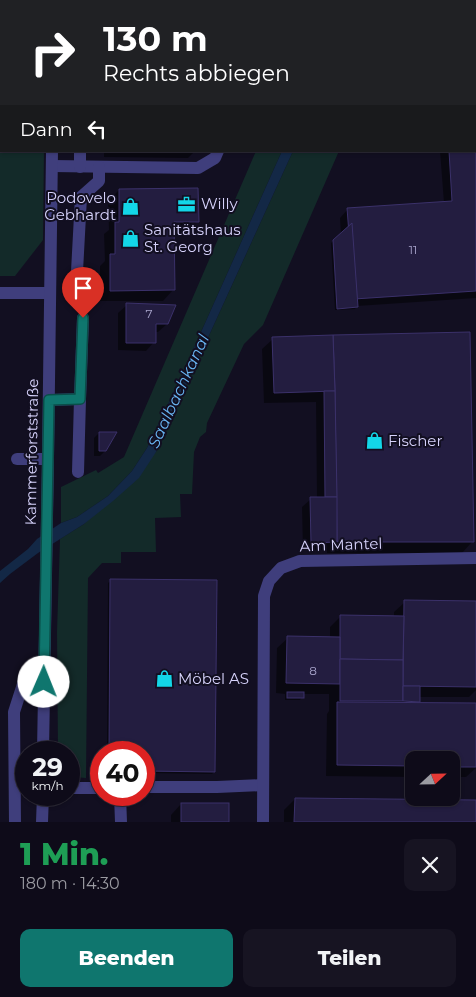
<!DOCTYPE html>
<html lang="de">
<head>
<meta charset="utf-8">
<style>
	body { margin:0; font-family:Montserrat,sans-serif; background:#171422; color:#f1f3f6; height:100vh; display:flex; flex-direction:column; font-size:19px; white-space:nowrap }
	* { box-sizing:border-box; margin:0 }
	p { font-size:16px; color:#9b9ba2 }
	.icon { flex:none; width:28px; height:28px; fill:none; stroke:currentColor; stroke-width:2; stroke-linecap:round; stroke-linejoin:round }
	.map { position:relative; height:822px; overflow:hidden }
	.details { display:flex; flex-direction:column; background:#0e0b19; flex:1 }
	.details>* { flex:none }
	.top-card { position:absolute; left:0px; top:0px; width:476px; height:152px; box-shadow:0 1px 4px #0004,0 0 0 1px #2e2b38; background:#202124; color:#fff; overflow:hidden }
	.needle { width:32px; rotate:68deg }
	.buttons { position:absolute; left:405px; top:751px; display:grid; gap:10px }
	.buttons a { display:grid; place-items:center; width:55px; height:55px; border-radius:10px; background:#0e0b19; box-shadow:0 1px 4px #0004,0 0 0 1px #2e2b38; font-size:25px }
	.speed { position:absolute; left:15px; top:741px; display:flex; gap:10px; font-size:25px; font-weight:700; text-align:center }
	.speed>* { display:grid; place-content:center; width:65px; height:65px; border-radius:50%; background:#0e0b19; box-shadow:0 1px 4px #0004,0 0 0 1px #2e2b38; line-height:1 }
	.speed small { font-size:12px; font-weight:400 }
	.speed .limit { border:8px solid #d22; background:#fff; color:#111 }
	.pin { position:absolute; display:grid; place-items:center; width:42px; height:42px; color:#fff; margin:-51px -21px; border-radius:50% 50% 50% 0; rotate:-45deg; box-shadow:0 0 5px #0007 }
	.pin .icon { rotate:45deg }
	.me { position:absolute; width:55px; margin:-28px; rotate:1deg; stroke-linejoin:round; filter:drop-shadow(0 0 4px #0008) }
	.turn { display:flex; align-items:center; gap:18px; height:105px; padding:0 20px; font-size:22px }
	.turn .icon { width:65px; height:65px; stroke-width:2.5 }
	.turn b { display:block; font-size:35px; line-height:42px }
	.then { display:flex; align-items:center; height:48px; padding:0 20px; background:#0003; gap:10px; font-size:19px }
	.round { display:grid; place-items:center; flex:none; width:52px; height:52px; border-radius:10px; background:#171422 }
	.overview { display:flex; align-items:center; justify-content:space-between; height:85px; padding:0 20px }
	h1 { font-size:30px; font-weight:800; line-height:38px; color:#1e9e55 }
	.action { display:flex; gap:10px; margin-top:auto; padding:10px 20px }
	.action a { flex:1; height:58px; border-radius:10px; background:#0f766e; color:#fff; font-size:20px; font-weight:800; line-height:58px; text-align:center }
	.action a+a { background:#171422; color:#f1f3f6 }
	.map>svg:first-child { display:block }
	.green { fill:#132a29 }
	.water { fill:#132846 }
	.shadow { fill:#0007 }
	.building { fill:#231d40; stroke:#3b316a }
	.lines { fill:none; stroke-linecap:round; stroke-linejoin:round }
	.minor { stroke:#3f3e7c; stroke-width:12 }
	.route-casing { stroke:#0a4d48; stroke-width:12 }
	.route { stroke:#0f766e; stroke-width:9 }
	.labels { text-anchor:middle; stroke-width:4; stroke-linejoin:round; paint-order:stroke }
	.number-label { font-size:12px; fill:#a9a5cc }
	.poi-label { font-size:15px; fill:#d6d2fb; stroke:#120f21; text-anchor:start }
	.street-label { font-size:15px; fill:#d6d2fb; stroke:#120f21 }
	.water-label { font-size:16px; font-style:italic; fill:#69b5f3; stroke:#120f21 }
</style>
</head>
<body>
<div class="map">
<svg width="476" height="822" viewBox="0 0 476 822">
	<rect width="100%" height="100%" fill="#120f21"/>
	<!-- green -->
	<g class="green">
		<polygon points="0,0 46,0 46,1 1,1 1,151 44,151 43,240 15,276 0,276"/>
		<polygon points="256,151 282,151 180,379 147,448 132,471 108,496 77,517 61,523 61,487 96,470 98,473 124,457"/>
		<polygon points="293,151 339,151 263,325 244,344 207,423 206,432 200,437 194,452 192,494 180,494 181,517 155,518 156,552 121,552 121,563 102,563 88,578 86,778 74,777 69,773 69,752 58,752 58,751 57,632 60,539 84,524 156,452"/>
	</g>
	<!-- water -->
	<polygon class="water" points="282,151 293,151 156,452 139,478 113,501 84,524 38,553 10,574 0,583 0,571 28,549 37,539 61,523 77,517 108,496 132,471 147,448 180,379"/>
	<!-- shadow -->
	<g class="shadow">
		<rect x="123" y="0" width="81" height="1"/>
		<polygon points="439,0 476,0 476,113 475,113 475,1 438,1"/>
		<polygon points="475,141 476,141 476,298 357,306 355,309 335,310 331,243 341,235 340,218 348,209 444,203 440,151 475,151"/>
		<polygon points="104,151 195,151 188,158 104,157"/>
		<polygon points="119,190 197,221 187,232 173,232 173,290 163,301 100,301 100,266 105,261 104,234 109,230 108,201"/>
		<polygon points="127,305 167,324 158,332 155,332 154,342 146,351 118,350 118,313"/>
		<polygon points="273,339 472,542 462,553 327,553 327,550 303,550 302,507 311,499 317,499 316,402 264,403 262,349"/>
		<polygon points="99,433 105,451 100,456 94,456 94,438"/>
		<polygon points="111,580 214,772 212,774 144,773 144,752 107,752 108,583"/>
		<polygon points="405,602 476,603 476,690 469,697 419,697 419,701 416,704 476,705 476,768 466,777 451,777 451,760 414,760 414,777 326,776 327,714 329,711 329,694 302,694 302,697 300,700 285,700 285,694 276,693 277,648 288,638 330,638 330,627 341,616 394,617 394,612"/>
		<polygon points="295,799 476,801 476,822 284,822 284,810"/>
		<polygon points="181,804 227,822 171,822 171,815"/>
	</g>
	<!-- building -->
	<g class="building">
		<rect x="133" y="0" width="72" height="1"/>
		<polygon points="442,0 476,0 476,105 475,105 475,1 442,1"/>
		<polygon points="475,140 476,140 476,291 354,299 347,208 452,201 449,151 475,151"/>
		<polygon points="198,188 199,222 174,222 175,290 110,291 110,254 115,254 115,222 119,222 119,189"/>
		<polygon points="352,223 358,307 337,309 333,240"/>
		<polygon points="126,303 176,305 168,324 156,324 156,343 126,343"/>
		<polygon points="470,332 474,542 337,542 335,391 333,335"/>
		<polygon points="333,335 335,391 274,393 272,337"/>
		<polygon points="324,391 335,391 337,497 325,497"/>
		<polygon points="99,432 117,432 106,451 99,451"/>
		<polygon points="310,497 337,497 337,542 311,543"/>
		<polygon points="110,579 217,580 215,772 144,771 144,752 109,752"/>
		<polygon points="404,600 476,601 476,687 403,686"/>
		<polygon points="340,615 404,616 403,660 340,659"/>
		<polygon points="287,636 340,637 340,684 286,683"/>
		<polygon points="340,659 403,660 403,701 340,701"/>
		<polygon points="403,686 420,686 420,702 403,701"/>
		<rect x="287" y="692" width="17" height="6"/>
		<polygon points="337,702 476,703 476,767 451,767 451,760 414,760 414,766 337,765"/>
		<polygon points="295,798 476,800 476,822 294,822"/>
		<rect x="181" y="803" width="48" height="19"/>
	</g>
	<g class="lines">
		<!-- minor -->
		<g class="minor">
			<polyline points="53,1 53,0"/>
			<polyline points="81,1 81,0"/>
			<polyline points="291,1 292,0"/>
			<polyline points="52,166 198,168 215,158 218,151"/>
			<polyline points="80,167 80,151"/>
			<polyline points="76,290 81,197 99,181 99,167"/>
			<polyline points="0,293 50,293"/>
			<polyline points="49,400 80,399 83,318"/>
			<polyline points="17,459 48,459"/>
			<polyline points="78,472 80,399"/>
			<polyline points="43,752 48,459 52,151"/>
			<polyline points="144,787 217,787 263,785"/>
			<polyline points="69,788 101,788"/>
			<polyline points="120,795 121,822"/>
			<polyline points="15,822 14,712 23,684 44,665"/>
			<polyline points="42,822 43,795"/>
			<polyline points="263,822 264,596 269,581 281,568 300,561 476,558"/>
		</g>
	</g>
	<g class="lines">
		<defs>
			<polyline id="route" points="44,682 49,400 80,399 83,318"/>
		</defs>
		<!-- route casing -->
		<use href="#route" class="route-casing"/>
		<!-- route -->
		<use href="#route" class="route"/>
	</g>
	<!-- icons -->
	<defs>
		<symbol id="office-bare" viewBox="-9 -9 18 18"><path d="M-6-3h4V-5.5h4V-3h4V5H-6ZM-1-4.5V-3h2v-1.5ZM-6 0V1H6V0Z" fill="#13d6e7" stroke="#120f21" stroke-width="2.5" paint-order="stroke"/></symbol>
		<symbol id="shop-bare" viewBox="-9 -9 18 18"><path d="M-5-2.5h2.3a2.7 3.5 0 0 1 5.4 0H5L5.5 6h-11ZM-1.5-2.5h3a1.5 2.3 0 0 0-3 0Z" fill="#13d6e7" stroke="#120f21" stroke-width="2.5" paint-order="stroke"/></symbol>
	</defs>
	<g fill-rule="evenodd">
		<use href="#office-bare" x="174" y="192" width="25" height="25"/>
		<use href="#shop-bare" x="118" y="194" width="25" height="25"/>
		<use href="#shop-bare" x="118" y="226" width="25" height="25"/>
		<use href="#shop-bare" x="362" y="428" width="25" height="25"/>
		<use href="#shop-bare" x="152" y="666" width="25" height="25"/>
	</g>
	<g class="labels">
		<!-- number labels -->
		<g class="number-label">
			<text x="413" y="254">11</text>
			<text x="149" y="318">7</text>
			<text x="313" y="675">8</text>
		</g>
		<!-- poi labels -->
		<g class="poi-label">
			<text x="116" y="203" text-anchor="end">Podovelo<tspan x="116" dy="17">Gebhardt</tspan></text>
			<text x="201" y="209">Willy</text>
			<text x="144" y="235">Sanitätshaus<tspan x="144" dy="17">St. Georg</tspan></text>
			<text x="388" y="446">Fischer</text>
			<text x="178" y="684">Möbel AS</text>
		</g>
		<!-- street labels -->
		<g class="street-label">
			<text transform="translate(32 452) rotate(-89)" y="5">Kammerforststraße</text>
			<text transform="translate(341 545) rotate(-2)" y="5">Am Mantel</text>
		</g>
		<!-- water labels -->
		<g class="water-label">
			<text transform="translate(178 391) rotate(-65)" y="6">Saalbachkanal</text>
		</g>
	</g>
</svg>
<div class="buttons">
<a><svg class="needle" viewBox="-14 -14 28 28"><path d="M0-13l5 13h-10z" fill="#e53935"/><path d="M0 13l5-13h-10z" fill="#9b9ba2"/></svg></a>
</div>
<div class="speed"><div>29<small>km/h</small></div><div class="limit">40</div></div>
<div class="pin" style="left:83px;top:318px;background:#d93025"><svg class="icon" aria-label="arrive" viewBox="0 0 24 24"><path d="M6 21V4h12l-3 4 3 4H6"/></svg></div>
<svg class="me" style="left:44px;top:682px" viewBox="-20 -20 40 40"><circle r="19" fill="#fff"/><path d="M0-13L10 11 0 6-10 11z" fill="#0f766e"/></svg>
<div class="top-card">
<div class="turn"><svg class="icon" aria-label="right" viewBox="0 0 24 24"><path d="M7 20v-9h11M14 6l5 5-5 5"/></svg><div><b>130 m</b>Rechts abbiegen</div></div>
<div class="then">Dann<svg class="icon" aria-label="left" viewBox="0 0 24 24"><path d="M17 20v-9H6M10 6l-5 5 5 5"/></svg></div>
</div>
</div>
<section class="details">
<div class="overview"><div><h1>1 Min.</h1><p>180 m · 14:30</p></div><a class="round"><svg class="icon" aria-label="close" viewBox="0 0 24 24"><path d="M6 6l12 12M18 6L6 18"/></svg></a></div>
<div class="action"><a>Beenden</a><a>Teilen</a></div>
</section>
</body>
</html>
